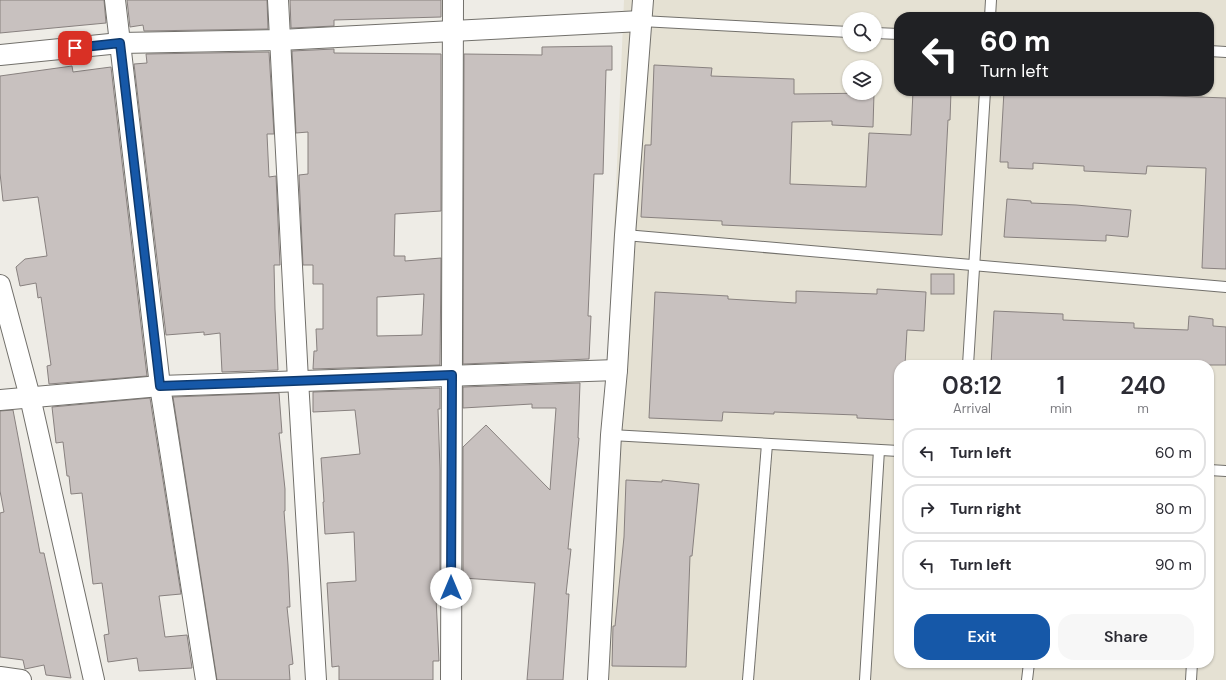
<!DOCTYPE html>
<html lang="en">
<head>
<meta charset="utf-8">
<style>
	body { margin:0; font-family:"DM Sans",sans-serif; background:#f7f7f7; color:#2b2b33; height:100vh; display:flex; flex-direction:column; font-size:15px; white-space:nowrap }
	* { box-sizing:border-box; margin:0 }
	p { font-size:13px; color:#7c7c81 }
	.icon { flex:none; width:22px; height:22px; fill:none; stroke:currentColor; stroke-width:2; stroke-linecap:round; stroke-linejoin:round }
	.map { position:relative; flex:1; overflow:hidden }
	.sheet { position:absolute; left:894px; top:360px; width:320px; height:308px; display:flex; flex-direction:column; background:#fff; border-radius:16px; box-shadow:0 1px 3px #0004 }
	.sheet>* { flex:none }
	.guide { position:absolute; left:894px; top:12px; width:320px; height:84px; border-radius:16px; box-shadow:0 1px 3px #0004; background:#202124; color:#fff; overflow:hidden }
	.fabs { position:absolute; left:842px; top:12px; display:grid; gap:8px }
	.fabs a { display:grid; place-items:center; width:40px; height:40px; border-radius:50%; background:#fff; box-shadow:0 1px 3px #0004; font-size:20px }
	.pin { position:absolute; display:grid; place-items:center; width:34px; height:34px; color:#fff; margin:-17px; border-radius:8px; box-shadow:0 2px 6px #0006 }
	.me { position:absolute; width:44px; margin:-22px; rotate:0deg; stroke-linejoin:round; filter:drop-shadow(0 0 3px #0008) }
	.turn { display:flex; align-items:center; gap:14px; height:84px; padding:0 20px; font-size:18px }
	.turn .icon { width:52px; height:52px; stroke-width:2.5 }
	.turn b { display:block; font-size:28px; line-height:34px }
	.eta { display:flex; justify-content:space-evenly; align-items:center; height:68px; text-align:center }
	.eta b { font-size:24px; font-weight:600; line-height:28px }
	.cta { display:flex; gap:8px; margin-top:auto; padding:8px 20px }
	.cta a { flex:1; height:46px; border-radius:16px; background:#1658a8; color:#fff; font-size:16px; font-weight:600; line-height:46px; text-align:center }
	.cta a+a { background:#f7f7f7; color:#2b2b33 }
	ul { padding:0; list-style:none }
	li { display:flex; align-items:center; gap:12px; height:50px; margin:0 8px 6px; padding:0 12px; border:2px solid #e1e1e2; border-radius:16px }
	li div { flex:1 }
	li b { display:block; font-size:15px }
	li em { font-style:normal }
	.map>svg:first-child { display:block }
	.built { fill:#e5e1d3; fill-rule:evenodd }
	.building { fill:#c8c1bf; stroke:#88817f; fill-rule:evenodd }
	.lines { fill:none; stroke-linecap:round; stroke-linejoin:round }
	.service-casing { stroke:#72706b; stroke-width:12 }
	.minor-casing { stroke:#72706b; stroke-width:22 }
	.service { stroke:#fff; stroke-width:10 }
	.minor { stroke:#fff; stroke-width:20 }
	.route-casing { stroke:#0e396d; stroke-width:10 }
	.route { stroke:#1658a8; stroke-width:7 }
</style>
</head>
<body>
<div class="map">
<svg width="1226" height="680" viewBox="0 0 1226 680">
	<rect width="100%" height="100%" fill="#eeece6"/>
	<!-- built -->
	<path class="built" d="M 624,0 L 1226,0 L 1226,680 L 595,680 ZM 899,17 L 1209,17 L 1209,91 L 899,91 ZM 849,19 L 875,19 L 875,45 L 849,45 ZM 849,67 L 875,67 L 875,93 L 849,93 ZM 899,365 L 1209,365 L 1209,663 L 899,663 Z"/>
	<!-- building -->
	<g class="building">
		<polygon points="0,0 104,0 106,23 0,33"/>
		<polygon points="127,0 267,0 268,29 144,31 143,25 130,27"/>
		<polygon points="290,0 441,0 441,17 334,20 334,26 291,28"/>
		<polygon points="612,46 612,70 606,70 603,174 594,174 588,316 591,316 589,359 463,364 464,54 542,55 542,47"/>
		<path d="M 334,49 L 334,53 L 441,54 L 441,211 L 395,214 L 394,256 L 405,256 L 405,261 L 441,258 L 440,365 L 313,369 L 314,351 L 317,351 L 316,329 L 323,329 L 323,284 L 313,284 L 313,265 L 303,265 L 299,175 L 308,174 L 308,132 L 296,133 L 292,51 ZM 424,294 L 422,335 L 377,336 L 377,297 Z"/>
		<polygon points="269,52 274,134 267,134 269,177 276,176 280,265 274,265 275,309 278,370 222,372 220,333 204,335 204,332 166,335 134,64 147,63 146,54"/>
		<polygon points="654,65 712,68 711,76 794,79 794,94 874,93 873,127 832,125 832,121 792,122 790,184 866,187 869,133 911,135 913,91 951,91 950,120 948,120 942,235 722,225 722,221 641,217 645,145 651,145"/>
		<polygon points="72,66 73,72 111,67 147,376 49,384 47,366 51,365 41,297 38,298 36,283 20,286 16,267 25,259 47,256 38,197 3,201 0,173 0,76"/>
		<polygon points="1004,91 1036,91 1226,98 1226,269 1202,268 1206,168 1147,166 1146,174 1084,171 1084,166 1033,163 1033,169 1008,168 1008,162 1000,162"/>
		<polygon points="1007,199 1031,201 1031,203 1076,205 1131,210 1128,237 1106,235 1106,241 1004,237"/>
		<rect x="931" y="274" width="23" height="20"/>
		<polygon points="877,289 926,292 924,331 907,330 905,365 899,365 899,420 857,418 857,415 774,412 774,414 723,412 722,421 649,418 655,292 728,296 728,299 796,303 796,291 877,294"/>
		<polygon points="994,311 1063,314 1063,320 1134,323 1134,328 1188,330 1189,316 1213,319 1213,326 1226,327 1226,365 991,365"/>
		<polygon points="580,383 578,438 579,438 568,549 571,549 566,594 569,594 563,680 527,680 535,583 463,578 463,447 486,425 550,490 556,408 532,408 532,404 463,408 463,387"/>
		<polygon points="440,388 440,409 438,409 440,470 440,576 435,576 439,661 433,661 433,680 339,680 339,666 332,667 327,583 356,581 354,532 325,534 323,502 324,502 321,458 360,454 355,410 313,412 313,392"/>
		<polygon points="279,393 282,433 279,433 285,489 285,511 284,511 288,565 290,607 287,607 293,664 289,665 290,680 217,680 173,397"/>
		<polygon points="150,398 181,594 159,596 165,637 187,635 192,668 139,671 137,658 108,662 104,635 109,634 102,583 93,584 82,493 71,494 69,476 67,476 63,442 56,443 52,407"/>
		<polygon points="13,410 40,553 44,553 71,678 46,675 44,665 25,669 23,660 0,657 0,513 4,512 0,491 0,411"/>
		<polygon points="626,480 662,482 662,480 699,484 692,556 690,556 686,667 612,666 613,626 615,626 624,537"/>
	</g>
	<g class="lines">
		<defs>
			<g id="service">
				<polyline points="990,17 991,0"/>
				<polyline points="641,21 849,32"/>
				<polyline points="875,33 899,34"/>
				<polyline points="1209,51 1226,52"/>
				<polyline points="625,235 1226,287"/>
				<polyline points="968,365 985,91"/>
				<polyline points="611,435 899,451"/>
				<polyline points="1209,470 1226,471"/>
				<polyline points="748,680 767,444"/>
				<polyline points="865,680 879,450"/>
				<polyline points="1027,680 1029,663"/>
				<polyline points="1191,680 1192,663"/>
			</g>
			<g id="minor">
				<polyline points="115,0 160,386 206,680"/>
				<polyline points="278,0 298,380 316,680"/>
				<polyline points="0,55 120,43 280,40 641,21"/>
				<polyline points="0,285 30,397 94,680"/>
				<polyline points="0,400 160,386 617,370"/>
				<polyline points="0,677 21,680"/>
				<polyline points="451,680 453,0"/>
				<polyline points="598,680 611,435 617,370 625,235 643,0"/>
			</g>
		</defs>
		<!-- service casing -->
		<use href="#service" class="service-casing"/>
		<!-- minor casing -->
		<use href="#minor" class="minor-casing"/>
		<!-- service -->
		<use href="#service" class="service"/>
		<!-- minor -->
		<use href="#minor" class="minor"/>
	</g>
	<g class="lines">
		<defs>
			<polyline id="route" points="75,48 120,43 160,386 452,375 451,588"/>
		</defs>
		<!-- route casing -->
		<use href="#route" class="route-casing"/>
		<!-- route -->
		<use href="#route" class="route"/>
	</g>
</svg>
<div class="fabs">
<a><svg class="icon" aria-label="search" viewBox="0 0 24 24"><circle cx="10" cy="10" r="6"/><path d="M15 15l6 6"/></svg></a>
<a><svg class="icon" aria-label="layers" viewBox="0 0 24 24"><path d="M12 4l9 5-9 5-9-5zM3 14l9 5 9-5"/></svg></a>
</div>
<div class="pin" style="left:75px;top:48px;background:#d93025"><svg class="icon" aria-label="arrive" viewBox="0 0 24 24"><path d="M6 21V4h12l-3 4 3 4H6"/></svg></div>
<svg class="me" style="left:451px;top:588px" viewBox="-20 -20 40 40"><circle r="19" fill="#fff"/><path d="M0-13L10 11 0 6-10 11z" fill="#1658a8"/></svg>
<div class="guide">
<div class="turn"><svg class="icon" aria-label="left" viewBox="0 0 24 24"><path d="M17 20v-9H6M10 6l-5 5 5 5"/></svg><div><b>60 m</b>Turn left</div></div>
</div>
<section class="sheet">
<div class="eta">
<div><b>08:12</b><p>Arrival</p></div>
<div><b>1</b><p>min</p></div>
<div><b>240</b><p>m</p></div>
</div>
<ul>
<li><svg class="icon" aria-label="left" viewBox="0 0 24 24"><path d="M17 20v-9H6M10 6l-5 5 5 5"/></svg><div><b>Turn left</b></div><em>60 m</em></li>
<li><svg class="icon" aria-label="right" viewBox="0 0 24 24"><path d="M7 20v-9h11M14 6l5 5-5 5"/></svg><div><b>Turn right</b></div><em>80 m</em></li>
<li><svg class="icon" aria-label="left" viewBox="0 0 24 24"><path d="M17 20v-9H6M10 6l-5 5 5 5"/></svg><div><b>Turn left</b></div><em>90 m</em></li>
</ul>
<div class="cta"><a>Exit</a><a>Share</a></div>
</section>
</div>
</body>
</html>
